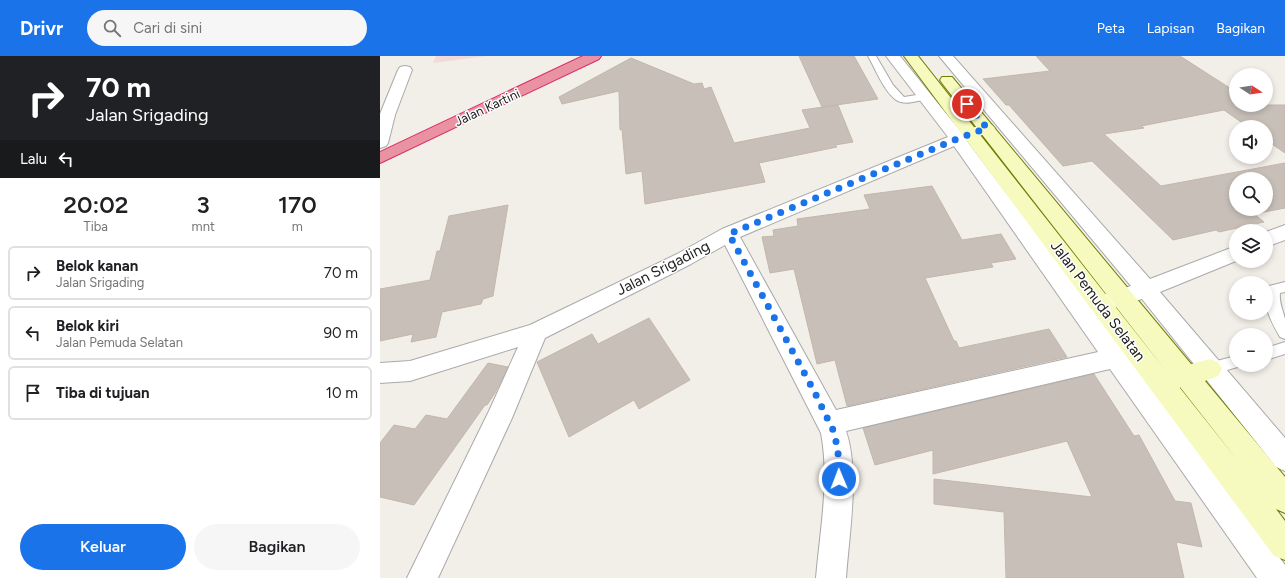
<!DOCTYPE html>
<html lang="id">
<head>
<meta charset="utf-8">
<style>
	body { margin:0; font-family:Figtree,sans-serif; background:#f6f6f6; color:#202124; height:100vh; display:flex; flex-direction:column; font-size:15px; white-space:nowrap }
	* { box-sizing:border-box; margin:0 }
	p { font-size:13px; color:#757577 }
	.icon { flex:none; width:22px; height:22px; fill:none; stroke:currentColor; stroke-width:2; stroke-linecap:round; stroke-linejoin:round }
	.map { position:relative; flex:1; overflow:hidden }
	.panel { display:flex; flex-direction:column; background:#fff; width:380px }
	.panel>* { flex:none }
	.banner { background:#202124; color:#fff; overflow:hidden }
	.needle { width:26px; rotate:102deg }
	.tools { position:absolute; left:849px; top:12px; display:grid; gap:8px }
	.tools a { display:grid; place-items:center; width:44px; height:44px; border-radius:50%; background:#fff; box-shadow:0 2px 6px #0003; font-size:20px }
	.pin { position:absolute; display:grid; place-items:center; width:34px; height:34px; color:#fff; margin:-17px; border:2px solid #fff; border-radius:50%; box-shadow:0 1px 4px #0007 }
	.me { position:absolute; width:44px; margin:-22px; rotate:359deg; stroke-linejoin:round; filter:drop-shadow(0 0 3px #0008) }
	.turn { display:flex; align-items:center; gap:14px; height:84px; padding:0 20px; font-size:18px }
	.turn .icon { width:52px; height:52px; stroke-width:2.5 }
	.turn b { display:block; font-size:28px; line-height:34px }
	.then { display:flex; align-items:center; height:38px; padding:0 20px; background:#0003; gap:8px; font-size:15px }
	.eta { display:flex; justify-content:space-evenly; align-items:center; height:68px; text-align:center }
	.eta b { font-size:24px; font-weight:600; line-height:28px }
	.button { display:flex; gap:8px; margin-top:auto; padding:8px 20px }
	.button a { flex:1; height:46px; border-radius:24px; background:#1a73e8; color:#fff; font-size:16px; font-weight:600; line-height:46px; text-align:center }
	.button a+a { background:#f6f6f6; color:#202124 }
	ul { padding:0; list-style:none }
	li { display:flex; align-items:center; gap:12px; height:54px; margin:0 8px 6px; padding:0 12px; border:2px solid #e0e0e0; border-radius:6px }
	li div { flex:1 }
	li b { display:block; font-size:15px }
	li em { font-style:normal }
	header { display:flex; align-items:center; gap:24px; box-sizing:border-box; height:56px; padding:0 20px; background:#1a73e8; color:#fff }
	header strong { font-size:19px }
	nav { display:flex; gap:22px; margin-inline-start:auto; font-size:14px }
	.search { width:280px; height:36px; background:#f6f6f6; display:flex; align-items:center; gap:10px; box-sizing:border-box; padding:0 14px; border-radius:22px; color:#757577; font-size:15px }
	main { display:flex; flex:1; min-height:0 }
	.map>svg:first-child { display:block }
	.commercial { fill:#f2dad9 }
	.building { fill:#c7bfb8; stroke:#c4b6ab; fill-rule:evenodd }
	.lines { fill:none; stroke-linecap:round; stroke-linejoin:round }
	.lane-casing { stroke:#a9a9a9; stroke-width:2 }
	.street-casing { stroke:#a9a9a9; stroke-width:2 }
	.secondary-casing { stroke:#707d05; stroke-width:2 }
	.highway-casing { stroke:#dc2a67; stroke-width:2 }
	.lane { fill:#fff; fill-rule:evenodd }
	.street { fill:#fff; fill-rule:evenodd }
	.secondary { fill:#f7fabf; fill-rule:evenodd }
	.highway { fill:#e892a2; fill-rule:evenodd }
	.route { stroke:#1a73e8; stroke-width:7; stroke-dasharray:0 12.6 }
	.labels { text-anchor:middle; stroke-width:3; stroke-linejoin:round; paint-order:stroke }
	.far-street-label { font-size:13px; fill:#222; stroke:#fff }
	.street-label { font-size:15px; fill:#222; stroke:#fff }
</style>
</head>
<body>
<header>
<strong>Drivr</strong>
<div class="search"><svg class="icon" aria-label="search" viewBox="0 0 24 24"><circle cx="10" cy="10" r="6"/><path d="M15 15l6 6"/></svg>Cari di sini</div>
<nav><a>Peta</a><a>Lapisan</a><a>Bagikan</a></nav>
</header>
<main>
<section class="panel">
<div class="banner">
<div class="turn"><svg class="icon" aria-label="right" viewBox="0 0 24 24"><path d="M7 20v-9h11M14 6l5 5-5 5"/></svg><div><b>70 m</b>Jalan Srigading</div></div>
<div class="then">Lalu<svg class="icon" aria-label="left" viewBox="0 0 24 24"><path d="M17 20v-9H6M10 6l-5 5 5 5"/></svg></div>
</div>
<div class="eta">
<div><b>20:02</b><p>Tiba</p></div>
<div><b>3</b><p>mnt</p></div>
<div><b>170</b><p>m</p></div>
</div>
<ul>
<li><svg class="icon" aria-label="right" viewBox="0 0 24 24"><path d="M7 20v-9h11M14 6l5 5-5 5"/></svg><div><b>Belok kanan</b><p>Jalan Srigading</p></div><em>70 m</em></li>
<li><svg class="icon" aria-label="left" viewBox="0 0 24 24"><path d="M17 20v-9H6M10 6l-5 5 5 5"/></svg><div><b>Belok kiri</b><p>Jalan Pemuda Selatan</p></div><em>90 m</em></li>
<li><svg class="icon" aria-label="arrive" viewBox="0 0 24 24"><path d="M6 21V4h12l-3 4 3 4H6"/></svg><div><b>Tiba di tujuan</b></div><em>10 m</em></li>
</ul>
<div class="button"><a>Keluar</a><a>Bagikan</a></div>
</section>
<div class="map">
<svg width="905" height="522" viewBox="0 0 905 522">
	<rect width="100%" height="100%" fill="#f2efe9"/>
	<!-- commercial -->
	<polygon class="commercial" points="56,0 107,0 53,7"/>
	<!-- building -->
	<g class="building">
		<polygon points="419,0 474,0 498,43 442,51"/>
		<path d="M 656,0 L 800,0 L 856,36 L 856,49 L 905,49 L 905,97 L 886,84 L 886,71 L 868,71 L 844,54 L 761,70 L 764,72 L 724,78 L 781,130 L 905,107 L 905,152 L 874,158 L 884,166 L 839,176 L 836,174 L 793,184 L 712,105 L 683,110 L 629,49 L 626,49 L 603,23 L 670,15 ZM 856,123 L 886,123 L 886,153 L 856,153 Z"/>
		<polygon points="251,2 314,28 322,27 324,33 331,31 354,87 430,72 422,54 458,49 473,86 455,89 457,91 379,107 385,126 265,148 262,115 246,118 242,73 240,74 239,35 182,48 179,41"/>
		<polygon points="552,130 582,184 621,178 636,203 611,207 613,211 545,222 574,285 576,285 579,292 669,273 687,301 467,350 455,304 437,308 414,213 390,217 382,181 394,180 393,174 418,170 417,163 490,153 484,139"/>
		<polygon points="128,149 113,240 103,243 101,248 62,256 56,281 31,286 33,278 0,285 0,233 50,224 57,195 60,195 69,160"/>
		<polygon points="269,262 310,324 259,353 254,344 189,381 157,306 212,278 218,288"/>
		<polygon points="108,307 128,311 115,337 107,349 105,349 34,449 0,441 0,387 14,369 35,373 46,359 67,363"/>
		<polygon points="714,318 754,380 759,379 795,445 811,447 822,491 796,486 804,522 626,522 624,456 554,448 554,423 712,441 687,385 553,418 553,394 495,409 483,372"/>
	</g>
	<g class="lines">
		<defs>
			<g id="lane">
				<path d="M 488,0 L 496,0 L 513,29 L 524,41 L 543,38 L 548,41 L 546,43 C 538,45 526,49 518,45 C 505,38 495,12 488,0 Z"/>
				<path d="M 905,226 L 905,236 L 900,237 C 899,247 903,254 905,263 C 905,269 905,277 905,283 L 900,281 C 892,267 880,247 889,230 Z"/>
				<polygon points="905,286 905,298 886,304 886,292"/>
				<polygon points="856,300 856,309 862,309 861,310 830,319 825,318 822,313 825,308"/>
			</g>
			<g id="street">
				<path d="M 506,0 L 520,0 L 581,76 L 607,67 L 612,69 L 615,72 L 612,75 L 587,85 L 905,509 L 905,522 L 877,522 L 730,313 L 466,375 C 480,416 469,478 466,522 L 436,522 C 440,474 450,424 441,377 L 345,189 L 311,208 L 165,282 L 132,362 L 58,522 L 27,522 L 109,355 L 138,291 L 30,325 L 0,327 L 0,307 L 30,305 L 150,269 L 297,198 L 342,173 L 568,81 ZM 574,90 L 718,296 L 456,354 L 360,181 Z"/>
				<polygon points="559,0 573,0 770,223 856,190 856,205 780,236 905,382 905,415 896,411 762,243 721,256 713,254 710,248 713,242 751,230"/>
				<polygon points="25,10 30,11 32,14 15,59 8,87 6,90 0,92 0,58 18,14 20,11"/>
				<polygon points="905,169 905,184 886,191 886,176"/>
			</g>
			<path id="secondary" d="M 524,0 L 538,0 L 786,315 L 562,27 L 560,24 L 562,21 L 572,21 L 811,308 L 830,303 L 838,306 L 842,313 L 838,320 L 825,325 L 905,421 L 905,457 L 896,453 L 905,465 L 905,504 L 894,500 ZM 800,331 L 858,405 L 800,332 Z"/>
			<polygon id="highway" points="203,0 221,0 219,3 0,107 0,96"/>
		</defs>
		<!-- lane casing -->
		<use href="#lane" class="lane-casing"/>
		<!-- street casing -->
		<use href="#street" class="street-casing"/>
		<!-- secondary casing -->
		<use href="#secondary" class="secondary-casing"/>
		<!-- highway casing -->
		<use href="#highway" class="highway-casing"/>
		<!-- lane -->
		<use href="#lane" class="lane"/>
		<!-- street -->
		<use href="#street" class="street"/>
		<!-- secondary -->
		<use href="#secondary" class="secondary"/>
		<!-- highway -->
		<use href="#highway" class="highway"/>
	</g>
	<g class="lines">
		<!-- route -->
		<polyline class="route" points="459,423 458,395 454,376 434,335 349,178 577,83 607,72 587,48"/>
	</g>
	<g class="labels">
		<!-- far-street labels -->
		<g class="far-street-label">
			<text transform="translate(107 51) rotate(-25)" y="5">Jalan Kartini</text>
		</g>
		<!-- street labels -->
		<g class="street-label">
			<text transform="translate(283 212) rotate(-27)" y="5">Jalan Srigading</text>
			<text transform="translate(718 245) rotate(53)" y="5">Jalan Pemuda Selatan</text>
		</g>
	</g>
</svg>
<div class="tools">
<a><svg class="needle" viewBox="-14 -14 28 28"><path d="M0-13l5 13h-10z" fill="#e53935"/><path d="M0 13l5-13h-10z" fill="#757577"/></svg></a>
<a><svg class="icon" aria-label="sound" viewBox="0 0 24 24"><path d="M4 9h4l5-4v14l-5-4H4zM17 9q2 3 0 6"/></svg></a>
<a><svg class="icon" aria-label="search" viewBox="0 0 24 24"><circle cx="10" cy="10" r="6"/><path d="M15 15l6 6"/></svg></a>
<a><svg class="icon" aria-label="layers" viewBox="0 0 24 24"><path d="M12 4l9 5-9 5-9-5zM3 14l9 5 9-5"/></svg></a>
<a>+</a>
<a>−</a>
</div>
<div class="pin" style="left:587px;top:48px;background:#d93025"><svg class="icon" aria-label="arrive" viewBox="0 0 24 24"><path d="M6 21V4h12l-3 4 3 4H6"/></svg></div>
<svg class="me" style="left:459px;top:423px" viewBox="-20 -20 40 40"><circle r="17" fill="#1a73e8" stroke="#fff" stroke-width="3"/><path d="M0-11L8 9 0 5-8 9z" fill="#fff"/></svg>
</div>
</main>
</body>
</html>
